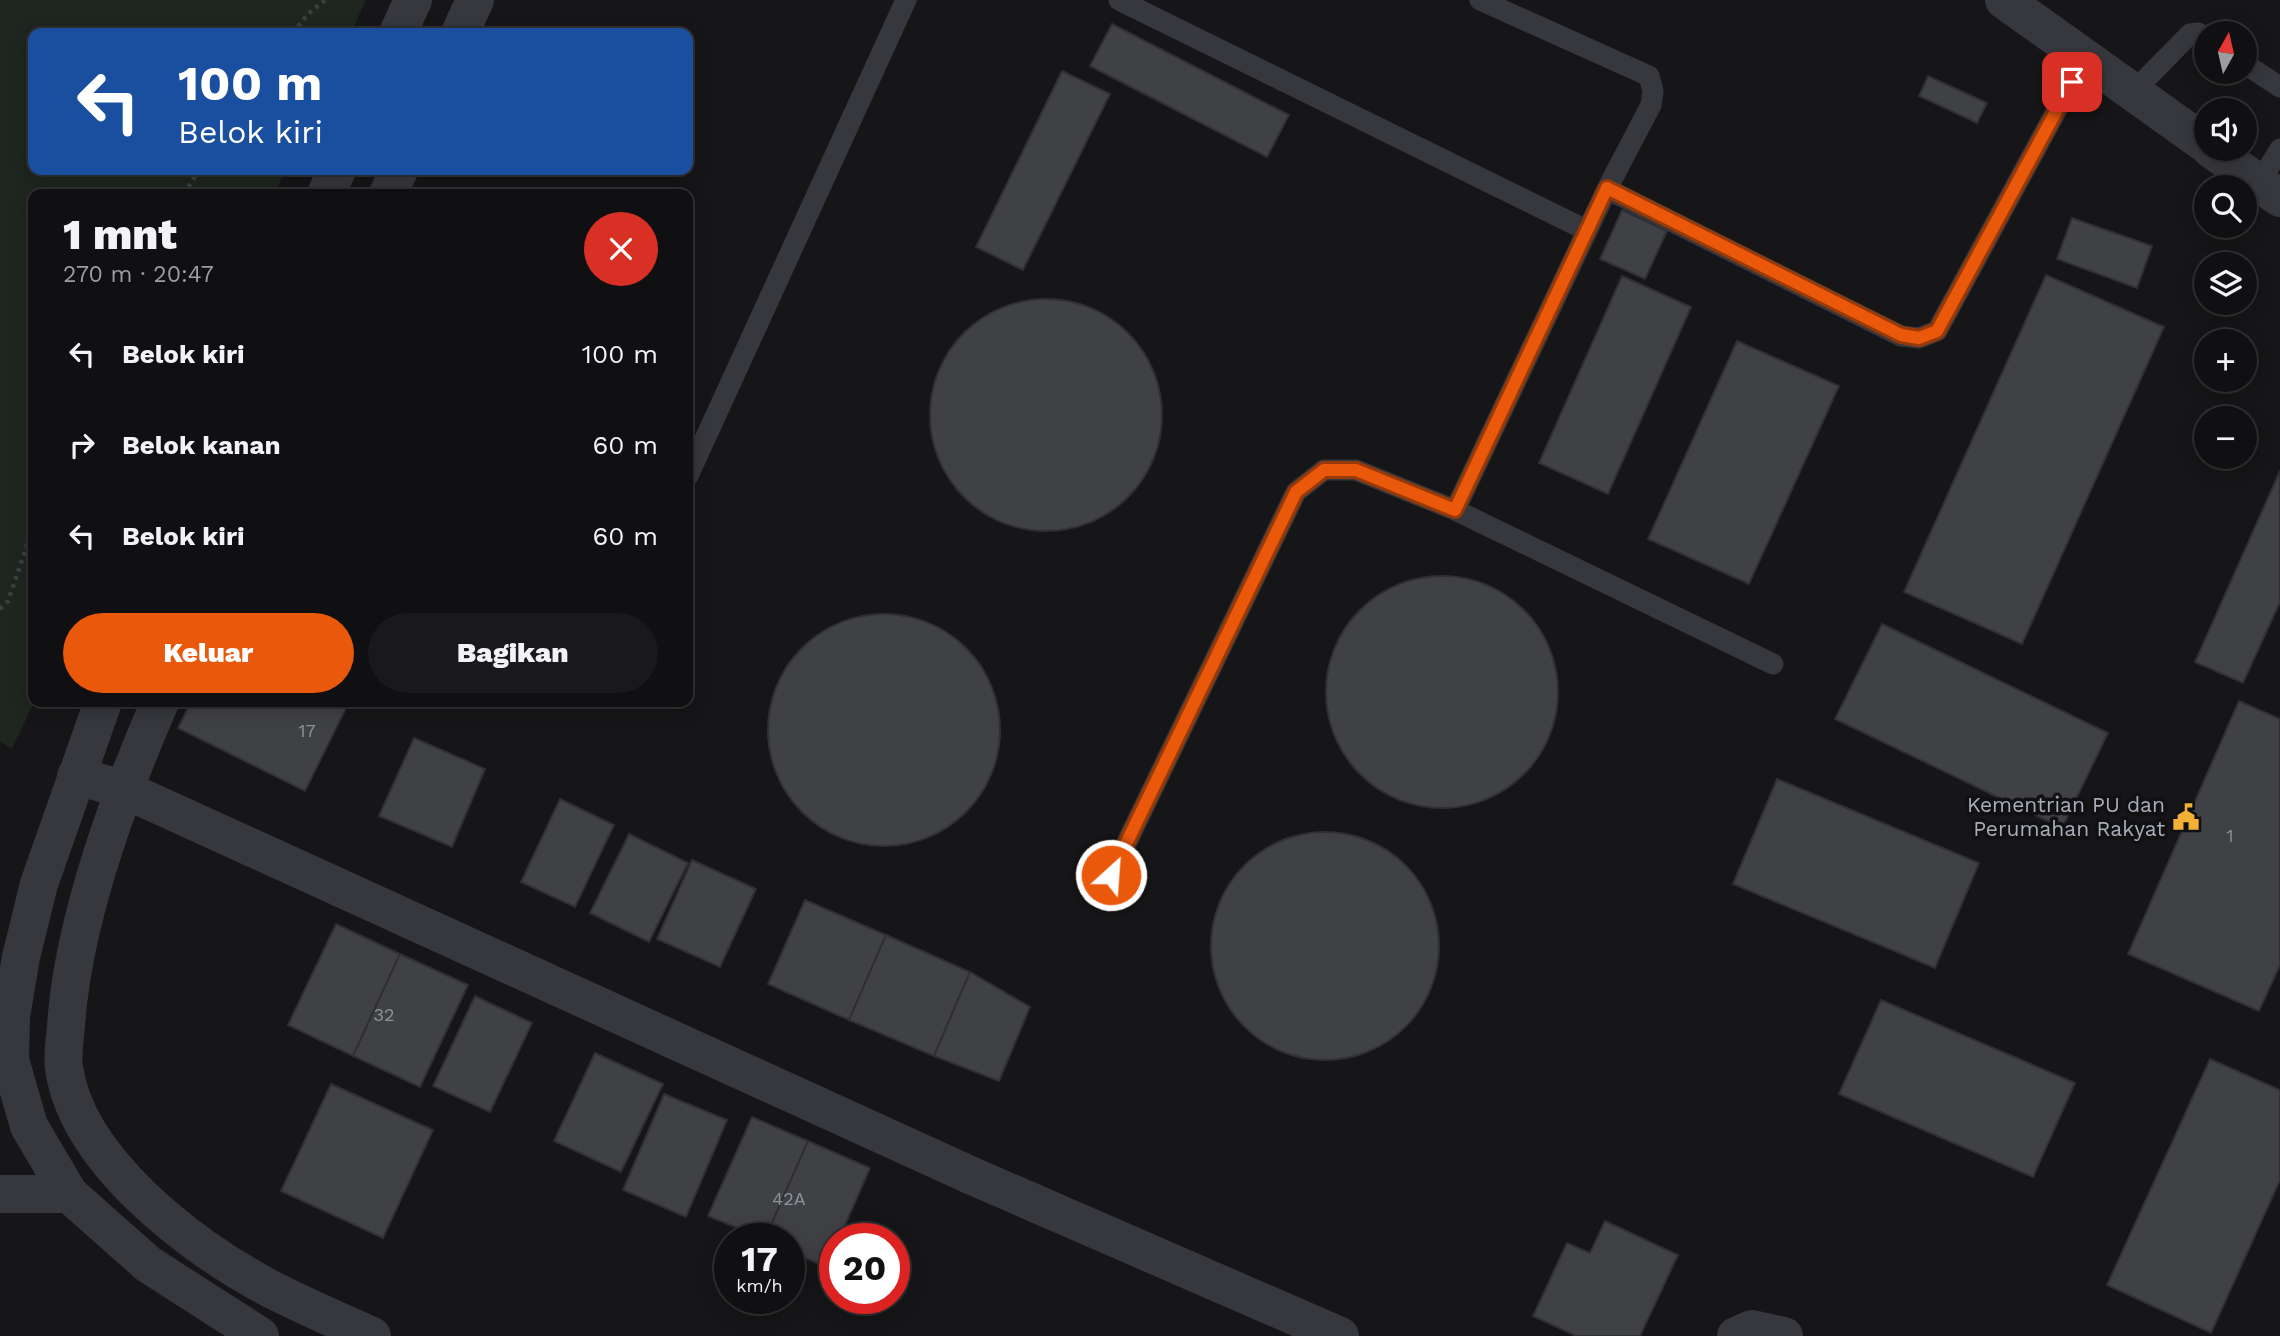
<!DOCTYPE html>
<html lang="id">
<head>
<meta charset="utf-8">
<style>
	body { margin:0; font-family:"Work Sans",sans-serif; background:#19191b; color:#f1f3f6; height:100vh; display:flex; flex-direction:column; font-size:26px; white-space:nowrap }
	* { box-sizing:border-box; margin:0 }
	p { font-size:23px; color:#9c9d9f }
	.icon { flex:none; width:38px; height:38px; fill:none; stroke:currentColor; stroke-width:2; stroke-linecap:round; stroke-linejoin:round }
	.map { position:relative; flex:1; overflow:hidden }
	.sheet { position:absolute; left:28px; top:189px; width:665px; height:518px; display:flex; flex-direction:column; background:#101012; border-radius:14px; box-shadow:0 4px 18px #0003,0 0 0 2px #303032 }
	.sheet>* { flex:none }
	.hud { position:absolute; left:28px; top:28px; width:665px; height:147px; border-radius:14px; box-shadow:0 4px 18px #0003,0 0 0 2px #303032; background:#1a4fa0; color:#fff; overflow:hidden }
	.needle { width:46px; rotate:8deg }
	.fabs { position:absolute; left:2194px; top:21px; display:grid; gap:14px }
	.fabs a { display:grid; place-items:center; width:63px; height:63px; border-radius:50%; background:#101012; box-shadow:0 4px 18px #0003,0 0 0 2px #303032; font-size:35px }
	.speed { position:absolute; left:714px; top:1223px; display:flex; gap:14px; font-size:35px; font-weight:700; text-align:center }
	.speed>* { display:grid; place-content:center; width:91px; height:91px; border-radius:50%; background:#101012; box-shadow:0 4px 18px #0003,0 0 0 2px #303032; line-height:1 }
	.speed small { font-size:18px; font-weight:400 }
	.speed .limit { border:10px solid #d22; background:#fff; color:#111 }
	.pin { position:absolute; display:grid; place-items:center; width:60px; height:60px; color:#fff; margin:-30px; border-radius:14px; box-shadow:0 4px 10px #0006 }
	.me { position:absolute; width:77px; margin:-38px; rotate:26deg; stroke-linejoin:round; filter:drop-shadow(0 0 5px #0008) }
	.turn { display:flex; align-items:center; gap:24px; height:147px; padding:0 35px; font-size:32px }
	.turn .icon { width:91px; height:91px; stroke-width:2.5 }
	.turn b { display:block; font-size:49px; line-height:60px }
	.round { display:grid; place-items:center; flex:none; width:74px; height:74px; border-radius:37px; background:#19191b }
	.overview { display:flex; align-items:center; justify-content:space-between; height:119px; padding:0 35px }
	h1 { font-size:42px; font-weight:800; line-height:52px }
	.cta { display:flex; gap:14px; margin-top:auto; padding:14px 35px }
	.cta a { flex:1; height:80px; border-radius:42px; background:#ea580c; color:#fff; font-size:28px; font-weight:800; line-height:80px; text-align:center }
	.cta a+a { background:#19191b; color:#f1f3f6 }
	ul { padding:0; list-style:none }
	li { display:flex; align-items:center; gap:21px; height:91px; padding:0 35px }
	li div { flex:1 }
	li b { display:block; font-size:26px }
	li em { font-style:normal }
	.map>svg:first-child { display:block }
	.green { fill:#1e261f }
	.building { fill:#404145; stroke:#303034; stroke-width:2 }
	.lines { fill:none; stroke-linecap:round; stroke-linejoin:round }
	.path { stroke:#3d3f44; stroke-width:4.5; stroke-dasharray:3.5 5; stroke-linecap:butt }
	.lane { stroke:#37383d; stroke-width:21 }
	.street { stroke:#37383d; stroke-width:38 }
	.route-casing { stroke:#983908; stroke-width:18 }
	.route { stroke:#ea580c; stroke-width:12 }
	.labels { text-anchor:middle; stroke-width:7; stroke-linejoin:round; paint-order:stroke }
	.number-label { font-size:18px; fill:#8e929b }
	.poi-label { font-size:21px; fill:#a8adb8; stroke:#111113; text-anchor:end }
</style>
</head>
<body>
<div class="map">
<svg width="2280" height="1336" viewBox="0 0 2280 1336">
	<rect width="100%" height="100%" fill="#161618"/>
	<!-- green -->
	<polygon class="green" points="0,0 366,0 351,33 33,33 33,170 286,170 274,194 33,194 34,702 12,749 0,741"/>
	<!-- building -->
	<g class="building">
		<polygon points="1112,24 1289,115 1267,157 1090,66"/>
		<polygon points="1062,71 1110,94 1023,270 976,247"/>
		<polygon points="1928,76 1987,103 1977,123 1919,96"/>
		<polygon points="1622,210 1667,231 1645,279 1600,259"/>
		<polygon points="2072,218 2152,246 2137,288 2057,259"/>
		<polygon points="2046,275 2164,327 2022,644 1904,592"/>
		<polygon points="1622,276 1691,307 1608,494 1539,463"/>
		<circle cx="1046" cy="415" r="116"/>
		<polygon points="1737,341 1839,386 1749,584 1648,539"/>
		<polygon points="2280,471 2280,602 2243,683 2195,662"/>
		<circle cx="1442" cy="692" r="116"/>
		<circle cx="884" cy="730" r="116"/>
		<polygon points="1882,624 2108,733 2062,828 1835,719"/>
		<polygon points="2239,701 2280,719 2280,965 2259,1011 2128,954"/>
		<polygon points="191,702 349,702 305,791 178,728"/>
		<polygon points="414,738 485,769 452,847 379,816"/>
		<polygon points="1777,779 1979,863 1935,968 1733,884"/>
		<polygon points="560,799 614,825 575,907 521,882"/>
		<circle cx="1325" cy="946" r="114"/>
		<polygon points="629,834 688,863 649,942 590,913"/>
		<polygon points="692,860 756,889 720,967 657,939"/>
		<polygon points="805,900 886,935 849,1020 768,984"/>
		<polygon points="336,924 400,954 353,1056 288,1025"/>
		<polygon points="886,935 970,972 934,1056 849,1020"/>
		<polygon points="400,954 468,985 420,1087 353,1056"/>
		<polygon points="970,972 1030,1007 999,1081 934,1056"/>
		<polygon points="475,996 532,1023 490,1112 433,1086"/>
		<polygon points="1881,1000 2075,1083 2033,1177 1839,1094"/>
		<polygon points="595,1053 663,1084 621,1172 554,1141"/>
		<polygon points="2210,1059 2280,1090 2280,1180 2211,1333 2107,1285"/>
		<polygon points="331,1084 433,1130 383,1238 281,1191"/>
		<polygon points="664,1094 727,1120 686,1217 623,1190"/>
		<polygon points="752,1117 808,1141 765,1239 708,1216"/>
		<polygon points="808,1141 870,1168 839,1239 835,1239 835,1248 826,1267 789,1251 789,1239 765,1239"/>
		<polygon points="1605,1221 1678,1255 1640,1336 1576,1336 1533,1316 1567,1243 1590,1253"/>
	</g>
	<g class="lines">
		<!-- path -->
		<g class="path">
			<polyline points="293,33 308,14 325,0"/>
			<polyline points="184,194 199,170"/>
			<polyline points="0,609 8,601 33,528"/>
		</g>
		<!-- lane -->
		<g class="lane">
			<polyline points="1119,0 1586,230"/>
			<polyline points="1480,0 1649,76 1653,91 1651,105 1607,189"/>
			<polyline points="2245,64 2280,87"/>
			<polyline points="2133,92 2190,34 2198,33 2207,38"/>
			<polyline points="2259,183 2280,149"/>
			<polyline points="688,476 906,0"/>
			<polyline points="1455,510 1607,189 1901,336 1919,338 1937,331 2085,58"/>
			<polyline points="1111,875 1296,492 1324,470 1356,470 1455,510 1773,664"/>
		</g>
		<!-- street -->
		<g class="street">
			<polyline points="2004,0 2207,145"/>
			<polyline points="398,33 413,0"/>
			<polyline points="460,33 475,0"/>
			<polyline points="2211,149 2280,198"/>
			<polyline points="326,194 337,170"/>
			<polyline points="388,194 399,170"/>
			<polyline points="103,702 39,884 21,957 11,1017 10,1060 29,1126 69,1194 148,1264 260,1336"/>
			<path d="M 160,702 C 118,799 73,920 66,1026 C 65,1039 62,1055 64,1068 C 77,1160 190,1246 267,1287 C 301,1305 337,1320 372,1336"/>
			<polyline points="76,776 123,789 970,1175 1340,1336"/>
			<polyline points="0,1194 69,1194"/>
			<polyline points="1736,1336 1752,1329 1784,1336"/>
		</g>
	</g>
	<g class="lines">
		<defs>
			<polyline id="route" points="1111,875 1296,492 1324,470 1356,470 1455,510 1607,188 1901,335 1919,338 1937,331 2072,82"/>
		</defs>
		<!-- route casing -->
		<use href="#route" class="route-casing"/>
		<!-- route -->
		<use href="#route" class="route"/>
	</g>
	<!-- icons -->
	<defs>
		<symbol id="civic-bare" viewBox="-9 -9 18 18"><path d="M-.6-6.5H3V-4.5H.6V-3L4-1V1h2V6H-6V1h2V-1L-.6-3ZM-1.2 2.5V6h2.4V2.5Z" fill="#f2b134" stroke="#111113" stroke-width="2.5" paint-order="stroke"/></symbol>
	</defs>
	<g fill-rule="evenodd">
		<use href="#civic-bare" x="2167" y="798" width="38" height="38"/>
	</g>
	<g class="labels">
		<!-- number labels -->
		<g class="number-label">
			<text x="307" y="737">17</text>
			<text x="2230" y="842">1</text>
			<text x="384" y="1021">32</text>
			<text x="789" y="1205">42A</text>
		</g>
		<!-- poi labels -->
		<g class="poi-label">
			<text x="2165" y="812">Kementrian PU dan<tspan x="2165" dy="24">Perumahan Rakyat</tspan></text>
		</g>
	</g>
</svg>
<div class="fabs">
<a><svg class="needle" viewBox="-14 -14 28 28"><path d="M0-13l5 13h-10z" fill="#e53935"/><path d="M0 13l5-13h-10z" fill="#9c9d9f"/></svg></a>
<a><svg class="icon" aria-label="sound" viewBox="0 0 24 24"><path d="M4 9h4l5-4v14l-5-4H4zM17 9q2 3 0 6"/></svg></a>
<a><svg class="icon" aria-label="search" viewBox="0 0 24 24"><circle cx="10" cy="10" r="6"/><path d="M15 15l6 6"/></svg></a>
<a><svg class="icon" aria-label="layers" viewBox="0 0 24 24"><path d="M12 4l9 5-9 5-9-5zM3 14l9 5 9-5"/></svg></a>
<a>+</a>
<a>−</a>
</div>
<div class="speed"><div>17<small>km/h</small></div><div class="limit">20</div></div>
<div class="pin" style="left:2072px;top:82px;background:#d93025"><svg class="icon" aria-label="arrive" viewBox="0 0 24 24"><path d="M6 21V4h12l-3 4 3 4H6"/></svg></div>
<svg class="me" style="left:1111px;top:875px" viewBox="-20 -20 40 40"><circle r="17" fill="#ea580c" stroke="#fff" stroke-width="3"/><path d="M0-11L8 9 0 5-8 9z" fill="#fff"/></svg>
<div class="hud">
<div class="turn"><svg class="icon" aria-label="left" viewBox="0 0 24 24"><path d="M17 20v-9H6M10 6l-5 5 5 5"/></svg><div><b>100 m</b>Belok kiri</div></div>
</div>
<section class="sheet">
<div class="overview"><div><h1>1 mnt</h1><p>270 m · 20:47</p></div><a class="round" style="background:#d93025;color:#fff"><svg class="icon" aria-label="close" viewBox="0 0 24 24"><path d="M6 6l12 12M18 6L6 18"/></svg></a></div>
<ul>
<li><svg class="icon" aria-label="left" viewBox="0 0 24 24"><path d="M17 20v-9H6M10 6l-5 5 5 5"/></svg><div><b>Belok kiri</b></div><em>100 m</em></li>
<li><svg class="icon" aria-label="right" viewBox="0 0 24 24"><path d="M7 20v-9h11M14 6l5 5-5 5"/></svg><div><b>Belok kanan</b></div><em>60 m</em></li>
<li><svg class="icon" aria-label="left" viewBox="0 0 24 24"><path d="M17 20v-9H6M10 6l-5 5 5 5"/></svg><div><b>Belok kiri</b></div><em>60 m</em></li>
</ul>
<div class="cta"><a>Keluar</a><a>Bagikan</a></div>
</section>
</div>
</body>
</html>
